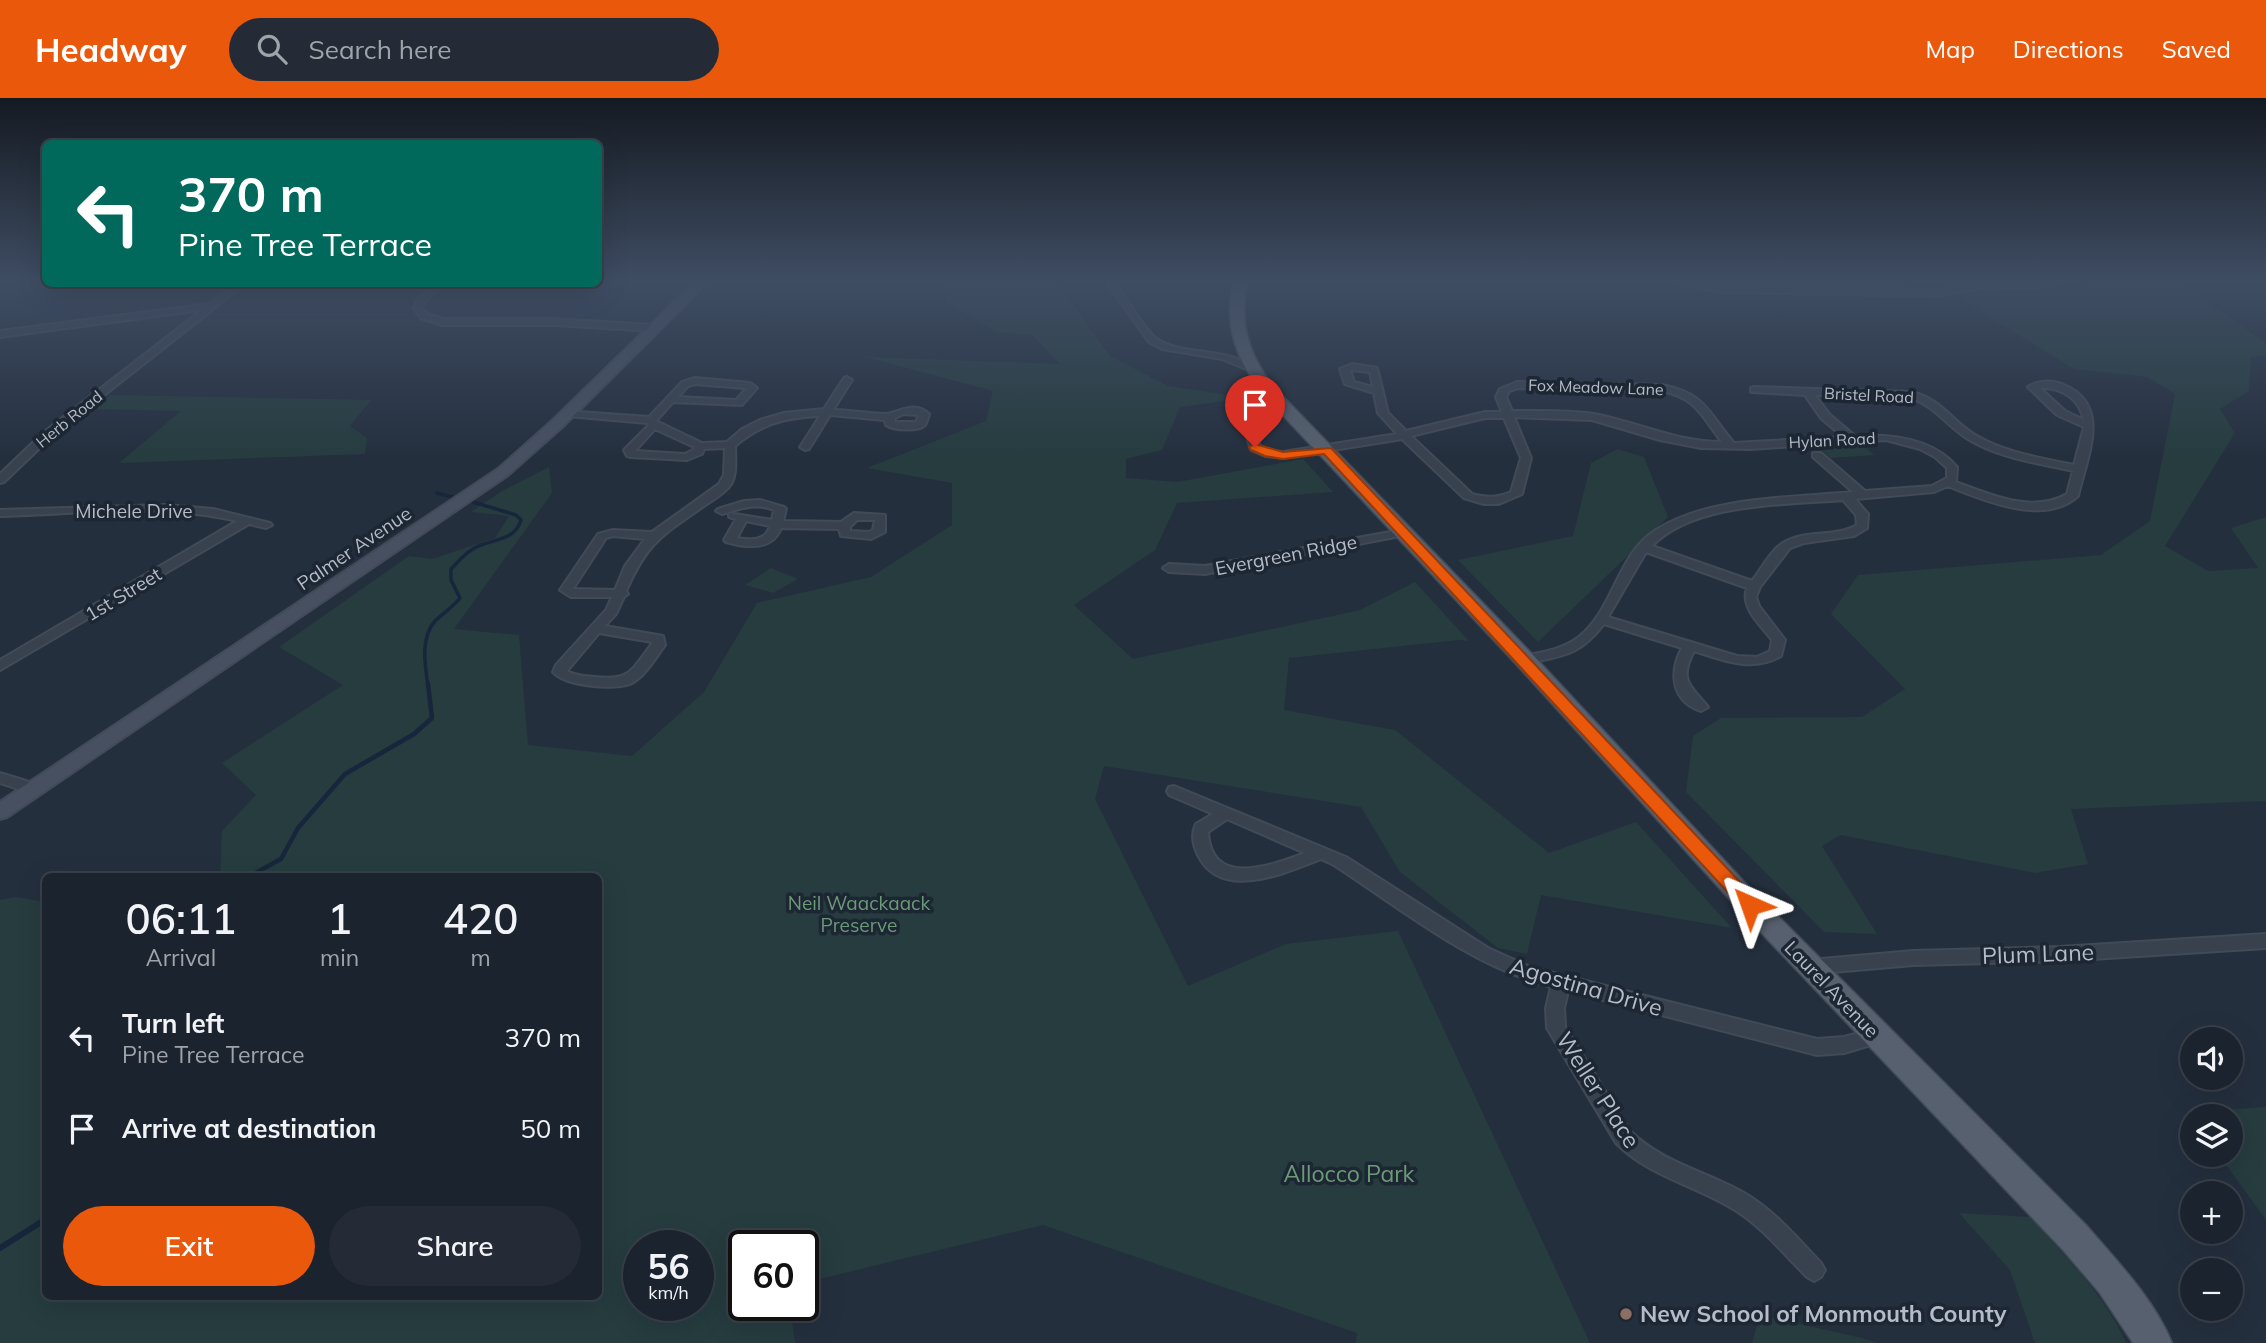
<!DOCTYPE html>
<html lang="en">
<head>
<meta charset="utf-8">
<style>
	body { margin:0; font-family:Mulish,sans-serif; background:#242b36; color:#f1f3f6; height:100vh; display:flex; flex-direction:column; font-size:26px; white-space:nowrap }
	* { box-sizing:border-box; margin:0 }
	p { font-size:23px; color:#a0a4aa }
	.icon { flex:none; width:38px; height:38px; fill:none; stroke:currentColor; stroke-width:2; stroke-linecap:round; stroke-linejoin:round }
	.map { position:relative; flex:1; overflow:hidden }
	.side { position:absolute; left:42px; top:775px; width:560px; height:427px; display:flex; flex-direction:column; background:#1b232e; border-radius:10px; box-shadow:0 7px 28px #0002,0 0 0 2px #39404a }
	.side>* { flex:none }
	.hud { position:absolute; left:42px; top:42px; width:560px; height:147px; border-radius:10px; box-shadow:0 7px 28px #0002,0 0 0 2px #39404a; background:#00695c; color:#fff; overflow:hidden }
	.buttons { position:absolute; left:2180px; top:929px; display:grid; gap:14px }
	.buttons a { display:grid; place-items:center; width:63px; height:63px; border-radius:50%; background:#1b232e; box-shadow:0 7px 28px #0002,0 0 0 2px #39404a; font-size:35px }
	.speed { position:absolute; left:623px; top:1132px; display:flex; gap:14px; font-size:35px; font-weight:700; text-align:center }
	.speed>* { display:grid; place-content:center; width:91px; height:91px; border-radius:50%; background:#1b232e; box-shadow:0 7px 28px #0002,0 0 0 2px #39404a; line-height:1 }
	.speed small { font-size:18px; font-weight:400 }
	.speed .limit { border:4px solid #111; border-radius:10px; background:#fff; color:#111 }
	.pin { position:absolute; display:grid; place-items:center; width:60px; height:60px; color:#fff; margin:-72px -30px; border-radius:50% 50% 50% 0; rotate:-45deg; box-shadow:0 0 7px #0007 }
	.pin .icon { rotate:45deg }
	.me { position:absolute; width:77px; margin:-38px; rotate:317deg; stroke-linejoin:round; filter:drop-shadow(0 0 5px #0008) }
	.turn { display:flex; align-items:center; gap:24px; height:147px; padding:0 21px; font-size:32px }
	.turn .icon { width:91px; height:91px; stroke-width:2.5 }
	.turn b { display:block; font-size:49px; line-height:60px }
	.eta { display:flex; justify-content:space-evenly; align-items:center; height:119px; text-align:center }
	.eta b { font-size:42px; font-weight:600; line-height:49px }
	.button { display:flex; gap:14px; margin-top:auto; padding:14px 21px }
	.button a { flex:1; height:80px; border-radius:42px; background:#ea580c; color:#fff; font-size:28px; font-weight:600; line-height:80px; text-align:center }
	.button a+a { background:#242b36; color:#f1f3f6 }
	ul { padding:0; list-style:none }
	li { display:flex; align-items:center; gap:21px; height:91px; padding:0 21px }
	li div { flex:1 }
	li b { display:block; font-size:26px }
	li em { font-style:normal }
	header { display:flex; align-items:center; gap:42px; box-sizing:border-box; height:98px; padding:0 35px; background:#ea580c; color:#fff }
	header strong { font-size:33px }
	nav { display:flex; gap:38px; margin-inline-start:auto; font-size:24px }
	.search { width:490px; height:63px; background:#242b36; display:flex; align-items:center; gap:18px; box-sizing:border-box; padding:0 24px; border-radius:38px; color:#a0a4aa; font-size:26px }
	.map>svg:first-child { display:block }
	.green { fill:#263c3f; fill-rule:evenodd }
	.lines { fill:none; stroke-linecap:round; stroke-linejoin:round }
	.stream-far2 { stroke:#17263c; stroke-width:3.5 }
	.stream-far1 { stroke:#17263c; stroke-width:4.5 }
	.stream { stroke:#17263c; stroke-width:6 }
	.street-casing { stroke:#414a57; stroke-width:4 }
	.secondary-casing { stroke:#414a57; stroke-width:4 }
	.primary-casing { stroke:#414a57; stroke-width:3 }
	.street { fill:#38414e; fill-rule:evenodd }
	.secondary { fill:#465061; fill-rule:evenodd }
	.primary { fill:#56606e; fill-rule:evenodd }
	.route { fill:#ea580c; stroke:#983908; stroke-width:2 }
	.education-dot { fill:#8d6e63; stroke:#1d2633; stroke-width:2.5 }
	.labels { text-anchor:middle; stroke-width:7; stroke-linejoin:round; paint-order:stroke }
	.far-street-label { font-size:16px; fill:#b4bcc9; stroke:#1d2633 }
	.street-label { font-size:19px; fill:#b4bcc9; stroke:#1d2633 }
	.park-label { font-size:19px; fill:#6b9a76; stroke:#1d2633 }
	.near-street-label { font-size:23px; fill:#b4bcc9; stroke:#1d2633 }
	.near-park-label { font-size:23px; fill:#6b9a76; stroke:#1d2633 }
	.near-poi-label { font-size:23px; font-weight:bold; fill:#b4bcc9; stroke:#1d2633; text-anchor:start }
</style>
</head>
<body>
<header>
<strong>Headway</strong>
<div class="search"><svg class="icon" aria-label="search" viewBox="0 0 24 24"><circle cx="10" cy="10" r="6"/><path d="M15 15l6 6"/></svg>Search here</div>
<nav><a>Map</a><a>Directions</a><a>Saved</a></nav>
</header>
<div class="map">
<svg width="2266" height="1245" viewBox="0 0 2266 1245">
	<rect width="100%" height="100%" fill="#242f3e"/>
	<!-- green -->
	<g class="green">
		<path d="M 944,184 L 1057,184 L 1110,258 L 1168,288 L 1247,300 L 1180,309 L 1162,352 L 1126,361 L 1126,380 L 1177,384 L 1303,361 L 1333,394 L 1177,405 L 1155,452 L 1074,507 L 1133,561 L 1360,512 L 1415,484 L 1469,543 L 1459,542 L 1289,560 L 1284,612 L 1395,632 L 1549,755 L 1636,724 L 1732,830 L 1541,797 L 1527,856 L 1498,850 L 1400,774 L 1361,709 L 1104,668 L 1095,701 L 1188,888 L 1286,846 L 1398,833 L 1590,1245 L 1356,1245 L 1357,1235 L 1043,1127 L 803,1185 L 803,1148 L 744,1148 L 744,1208 L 790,1208 L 795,1245 L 0,1245 L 0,802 L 16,799 L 45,804 L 46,1199 L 598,1199 L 598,779 L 220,779 L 222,733 L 256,697 L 222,665 L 343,587 L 279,549 L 409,458 L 432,461 L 495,440 L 509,418 L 471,414 L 502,393 L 549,369 L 552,395 L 454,531 L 519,537 L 528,647 L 632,658 L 704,594 L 757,505 L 871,479 L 952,427 L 952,385 L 867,370 L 986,323 L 993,293 L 866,259 L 1060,266 L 1032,237 L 997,234 L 946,205 ZM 639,1148 L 698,1148 L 698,1208 L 639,1208 Z"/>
		<polygon points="2097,184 2179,184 2266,245 2266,258 2251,259 2249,293 2220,311 2235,335 2165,448 2208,473 2258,470 2231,430 2266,419 2266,703 2071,711 2088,766 2035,775 1840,737 1822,748 1877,836 1824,834 1686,694 1693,638 1721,620 1862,619 1905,591 1831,516 1858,477 2101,457 2150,423 2175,296 2147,279 2074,271 1959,200 1989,192 2060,194"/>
		<polygon points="110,297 371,302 350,328 367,340 365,356 119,365 181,313 92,311"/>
		<polygon points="1860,345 1874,357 1831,360 1818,349"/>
		<polygon points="1618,351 1644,359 1668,419 1538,544 1458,462 1573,438 1591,365"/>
		<polygon points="771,470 798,481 773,495 745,487"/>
		<polygon points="2266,1009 2266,1122 2219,1057 2231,1057 2231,1018 2193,1018 2193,1021 2188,1014"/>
		<path d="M 1959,1115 L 2030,1119 C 2063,1155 2107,1200 2126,1245 L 2035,1245 L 2010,1172 Z"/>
		<polygon points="1760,1217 1862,1240 1878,1245 1752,1245"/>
	</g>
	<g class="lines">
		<!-- stream-far2 -->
		<g class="stream-far2">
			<polyline points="437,395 456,400"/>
			<path d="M 428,588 C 425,567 420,540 435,523 C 443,515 453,509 460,500 L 451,482 L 451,471 C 458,464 464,456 473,451 C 490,440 514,445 521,422 L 516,417 L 473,404"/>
		</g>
		<!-- stream-far1 -->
		<polyline class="stream-far1" points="248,779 281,761 298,730 345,676 414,636 432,620 428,586"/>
		<!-- stream -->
		<polyline class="stream" points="0,1150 46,1121"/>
		<defs>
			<g id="street">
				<path d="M 1107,184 L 1115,184 C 1125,198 1145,233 1157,241 C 1181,258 1227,249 1256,270 L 1251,273 L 1222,261 L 1162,251 L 1149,244 Z"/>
				<polygon points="1672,184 1692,184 1717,188 1940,192 1980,186 2062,184 2038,190 1980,190 1940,198 1717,194"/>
				<polygon points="236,186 245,186 51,339 4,384 0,385 0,376 43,335 202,212 0,239 0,233 209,206"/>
				<polygon points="434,186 442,186 424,205 422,210 427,216 443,221 554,221 654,227 658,230 654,233 554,227 442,227 421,220 414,210 417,202"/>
				<path d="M 1352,266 L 1377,270 L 1388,315 L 1406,333 L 1485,314 L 1502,314 L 1496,299 L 1500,291 L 1517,284 L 1662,287 C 1706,296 1707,313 1734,345 L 1843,339 L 1821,320 L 1805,297 L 1751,294 L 1751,290 L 1754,289 L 1912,294 C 1942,302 1951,322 1975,337 C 2005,355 2041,360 2074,367 L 2084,329 L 2057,317 L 2028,289 C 2038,282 2053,282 2064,287 C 2113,307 2086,361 2078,398 C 2044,429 1984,402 1948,388 L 1934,394 L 1855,401 L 1868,416 L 1867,430 L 1854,438 L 1804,445 L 1790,450 L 1760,489 L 1756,499 L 1759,508 L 1785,542 L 1781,558 C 1752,575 1723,562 1694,553 C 1678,583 1691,588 1708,609 L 1701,613 C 1671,603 1669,574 1682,550 L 1604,526 C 1578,559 1563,557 1525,566 L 1518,562 L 1520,559 C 1541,554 1563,552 1580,538 C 1614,510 1618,455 1656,432 C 1710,398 1791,400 1853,394 L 1813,359 L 1813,355 L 1821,355 L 1865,393 L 1932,388 L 1947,380 L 1947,370 L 1935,359 L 1920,351 L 1886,342 L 1750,351 L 1701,350 L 1660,342 L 1592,322 L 1514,319 L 1531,360 L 1522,396 L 1499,406 L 1484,406 L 1464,400 L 1402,341 L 1283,360 L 1265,358 L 1251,352 L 1241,319 L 1246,316 L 1251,319 L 1260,348 L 1271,353 L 1283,354 L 1397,336 L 1378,315 L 1374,295 L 1345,286 L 1340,271 ZM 1350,272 L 1370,274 L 1373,289 L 1354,284 ZM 1518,290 L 1662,293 C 1697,300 1702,319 1722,344 C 1673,343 1640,325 1594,316 C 1568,312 1538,313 1512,313 L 1506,299 L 1509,293 ZM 2040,290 C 2061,289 2079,300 2084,322 L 2065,313 ZM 1815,297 L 1911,300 C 1935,308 1947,328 1968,341 C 1999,360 2038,365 2073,373 L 2067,396 C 2032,416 1991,397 1956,384 L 1957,369 C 1932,340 1891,336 1855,338 L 1829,316 ZM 1485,320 L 1504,320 L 1521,360 L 1511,394 C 1496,400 1487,400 1472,396 L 1411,338 ZM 1843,402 L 1856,417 L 1857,427 C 1835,440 1806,431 1783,445 C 1771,452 1761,472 1752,483 L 1652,448 C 1694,404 1786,407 1843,402 ZM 1646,454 L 1747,490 C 1740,510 1761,527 1772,542 L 1770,553 L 1757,559 L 1737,558 L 1608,519 Z"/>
				<path d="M 847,279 L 852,282 L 833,312 C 850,312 869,316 886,316 C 899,315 914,302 929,316 C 928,320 927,324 925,327 C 919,334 893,332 886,327 L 885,322 L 830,317 L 809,351 L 805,352 L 800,349 L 820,318 C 787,319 760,326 735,348 C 735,361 738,380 728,390 C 721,398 709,404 701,410 C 660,439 647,445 626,493 L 628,496 L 624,499 L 616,516 L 605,528 L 663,538 L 665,547 C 656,559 646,577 632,585 C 616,593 565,588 553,574 L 556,567 L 606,512 L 612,499 L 571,499 L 560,492 L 598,436 L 613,432 L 652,434 L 719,386 L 724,377 L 725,350 L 704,351 L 702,356 L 687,362 L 631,359 L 627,358 L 624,352 L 649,327 L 647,325 L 568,318 L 563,315 L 564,313 L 649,319 L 682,284 L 695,280 L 750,285 L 757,290 L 742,307 L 673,304 L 656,323 L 702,345 L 727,344 L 742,331 L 760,322 L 784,315 L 824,311 L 844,280 ZM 695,286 L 745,290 L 746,291 L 736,302 L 678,299 L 688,288 ZM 903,316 L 919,317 L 916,324 L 895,324 L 895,320 ZM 655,331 L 694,349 L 693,352 L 685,356 L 635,353 ZM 613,438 L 645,441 L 625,468 L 615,492 L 573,491 L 606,440 ZM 599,535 L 652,544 L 651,547 C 631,573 630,583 594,579 C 584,578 575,578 567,573 Z"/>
				<path d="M 760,402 L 784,409 L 786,411 L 783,423 L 841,424 L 854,415 L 885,417 L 885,434 L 871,441 L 841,438 L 839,431 L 781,430 C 772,453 747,450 726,444 L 724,442 L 736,421 L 729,419 L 729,415 L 772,422 L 774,412 C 757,404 739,411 722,416 L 716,413 L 718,411 L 744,403 ZM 857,422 L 875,422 L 873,432 L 869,434 L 850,433 L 850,429 ZM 746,423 L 770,428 C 765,444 751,442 737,440 Z"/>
				<path d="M 166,407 L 213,411 L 270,425 L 272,427 L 266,430 L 249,426 L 0,572 L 0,562 L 237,423 C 163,405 76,416 0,418 L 0,412 Z"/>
				<polygon points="1401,432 1407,435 1405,437 1205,476 1169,474 1163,470 1169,466 1205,468"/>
				<polygon points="0,675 39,687 41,691 39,695 34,696 0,685"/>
				<path d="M 1174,688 L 1346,759 L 1488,850 L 1530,869 L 1817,941 L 1844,939 L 1878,930 L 1884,933 L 1887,938 L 1884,943 L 1844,955 L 1817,957 L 1568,893 L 1564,910 L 1565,929 L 1630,1033 C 1663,1065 1705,1073 1744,1095 C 1774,1112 1797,1140 1821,1165 L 1825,1172 L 1821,1179 L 1814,1183 L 1807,1179 C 1783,1155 1760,1126 1730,1109 C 1691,1086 1649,1078 1616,1045 L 1547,930 L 1546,910 L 1551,889 C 1471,868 1403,812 1334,767 L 1321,761 C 1285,775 1221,804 1198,757 C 1193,747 1191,736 1196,726 L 1213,716 L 1169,697 L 1167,693 L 1169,689 ZM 1227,721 L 1305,755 C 1272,767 1211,791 1208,734 Z"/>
				<polygon points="2266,836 2266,850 2060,863 1913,867 1810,876 1804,874 1801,869 1804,864 1810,862 1913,853 2060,849"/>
			</g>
			<polygon id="secondary" points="695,184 708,184 562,329 508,377 7,719 0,721 0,704 498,371 552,323"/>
			<path id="primary" d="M 1234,184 L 1248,184 C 1238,224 1248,254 1272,287 L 1533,557 L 1750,790 L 2086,1127 C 2117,1163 2154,1201 2172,1245 L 2133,1245 L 2099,1194 L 2062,1151 L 1732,804 L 1517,567 L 1260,293 C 1236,258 1223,227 1234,184 Z"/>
		</defs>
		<!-- street casing -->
		<use href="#street" class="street-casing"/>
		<!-- secondary casing -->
		<use href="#secondary" class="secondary-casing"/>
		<!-- primary casing -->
		<use href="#primary" class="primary-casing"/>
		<!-- street -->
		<use href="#street" class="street"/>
		<!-- secondary -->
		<use href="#secondary" class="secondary"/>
		<!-- primary -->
		<use href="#primary" class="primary"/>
	</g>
	<!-- sky -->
	<linearGradient id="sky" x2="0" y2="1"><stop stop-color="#141a22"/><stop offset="0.51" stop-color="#3f4d63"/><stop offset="1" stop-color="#3f4d63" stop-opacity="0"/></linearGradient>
	<rect width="2266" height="359" fill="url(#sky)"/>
	<!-- route -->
	<polygon class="route" points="1255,346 1283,354 1331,350 1757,802 1760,807 1757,812 1750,814 1744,812 1324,356 1283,361 1265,358 1251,352 1249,349"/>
	<!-- markers -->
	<circle class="education-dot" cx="1626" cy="1216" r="7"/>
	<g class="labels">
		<!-- far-street labels -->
		<g class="far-street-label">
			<text transform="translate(1596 289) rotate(2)" y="6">Fox Meadow Lane</text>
			<text transform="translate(1869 297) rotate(3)" y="6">Bristel Road</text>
			<text transform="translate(69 321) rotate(-39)" y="6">Herb Road</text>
			<text transform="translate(1832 342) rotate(-3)" y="6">Hylan Road</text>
		</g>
		<!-- street labels -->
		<g class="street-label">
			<text x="134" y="420">Michele Drive</text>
			<text transform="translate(354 450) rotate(-34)" y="7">Palmer Avenue</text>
			<text transform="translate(1286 457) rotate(-11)" y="7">Evergreen Ridge</text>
			<text transform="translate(123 496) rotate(-31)" y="7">1st Street</text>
			<text transform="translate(1832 891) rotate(46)" y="7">Laurel Avenue</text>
		</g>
		<!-- park labels -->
		<g class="park-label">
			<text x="859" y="812">Neil Waackaack<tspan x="859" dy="22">Preserve</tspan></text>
		</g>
		<!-- near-street labels -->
		<g class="near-street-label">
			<text transform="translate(2038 856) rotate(-2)" y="8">Plum Lane</text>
			<text transform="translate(1586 889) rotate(16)" y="8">Agostina Drive</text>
			<text transform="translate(1598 992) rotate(57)" y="8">Weller Place</text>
		</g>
		<!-- near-park labels -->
		<g class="near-park-label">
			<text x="1349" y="1084">Allocco Park</text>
		</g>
		<!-- near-poi labels -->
		<g class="near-poi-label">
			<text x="1640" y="1224">New School of Monmouth County</text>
		</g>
	</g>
</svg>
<div class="buttons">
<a><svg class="icon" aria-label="sound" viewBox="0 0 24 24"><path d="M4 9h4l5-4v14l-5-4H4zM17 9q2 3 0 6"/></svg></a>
<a><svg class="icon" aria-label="layers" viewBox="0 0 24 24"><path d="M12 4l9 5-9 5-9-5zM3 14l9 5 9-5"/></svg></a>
<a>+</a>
<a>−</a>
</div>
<div class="speed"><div>56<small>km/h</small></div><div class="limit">60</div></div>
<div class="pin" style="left:1255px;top:349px;background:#d93025"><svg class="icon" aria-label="arrive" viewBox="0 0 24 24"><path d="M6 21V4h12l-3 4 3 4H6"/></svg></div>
<svg class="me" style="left:1750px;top:807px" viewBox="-20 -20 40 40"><path d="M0-17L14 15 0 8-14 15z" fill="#ea580c" stroke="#fff" stroke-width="4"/></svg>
<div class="hud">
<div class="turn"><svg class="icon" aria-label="left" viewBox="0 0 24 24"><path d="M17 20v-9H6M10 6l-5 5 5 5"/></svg><div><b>370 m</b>Pine Tree Terrace</div></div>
</div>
<section class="side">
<div class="eta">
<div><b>06:11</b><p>Arrival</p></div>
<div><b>1</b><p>min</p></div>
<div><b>420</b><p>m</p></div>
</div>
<ul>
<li><svg class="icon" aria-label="left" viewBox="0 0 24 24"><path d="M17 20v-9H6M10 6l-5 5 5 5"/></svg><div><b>Turn left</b><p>Pine Tree Terrace</p></div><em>370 m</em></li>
<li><svg class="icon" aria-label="arrive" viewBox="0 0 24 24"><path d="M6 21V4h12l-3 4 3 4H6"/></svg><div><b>Arrive at destination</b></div><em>50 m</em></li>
</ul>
<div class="button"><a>Exit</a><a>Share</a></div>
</section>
</div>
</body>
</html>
